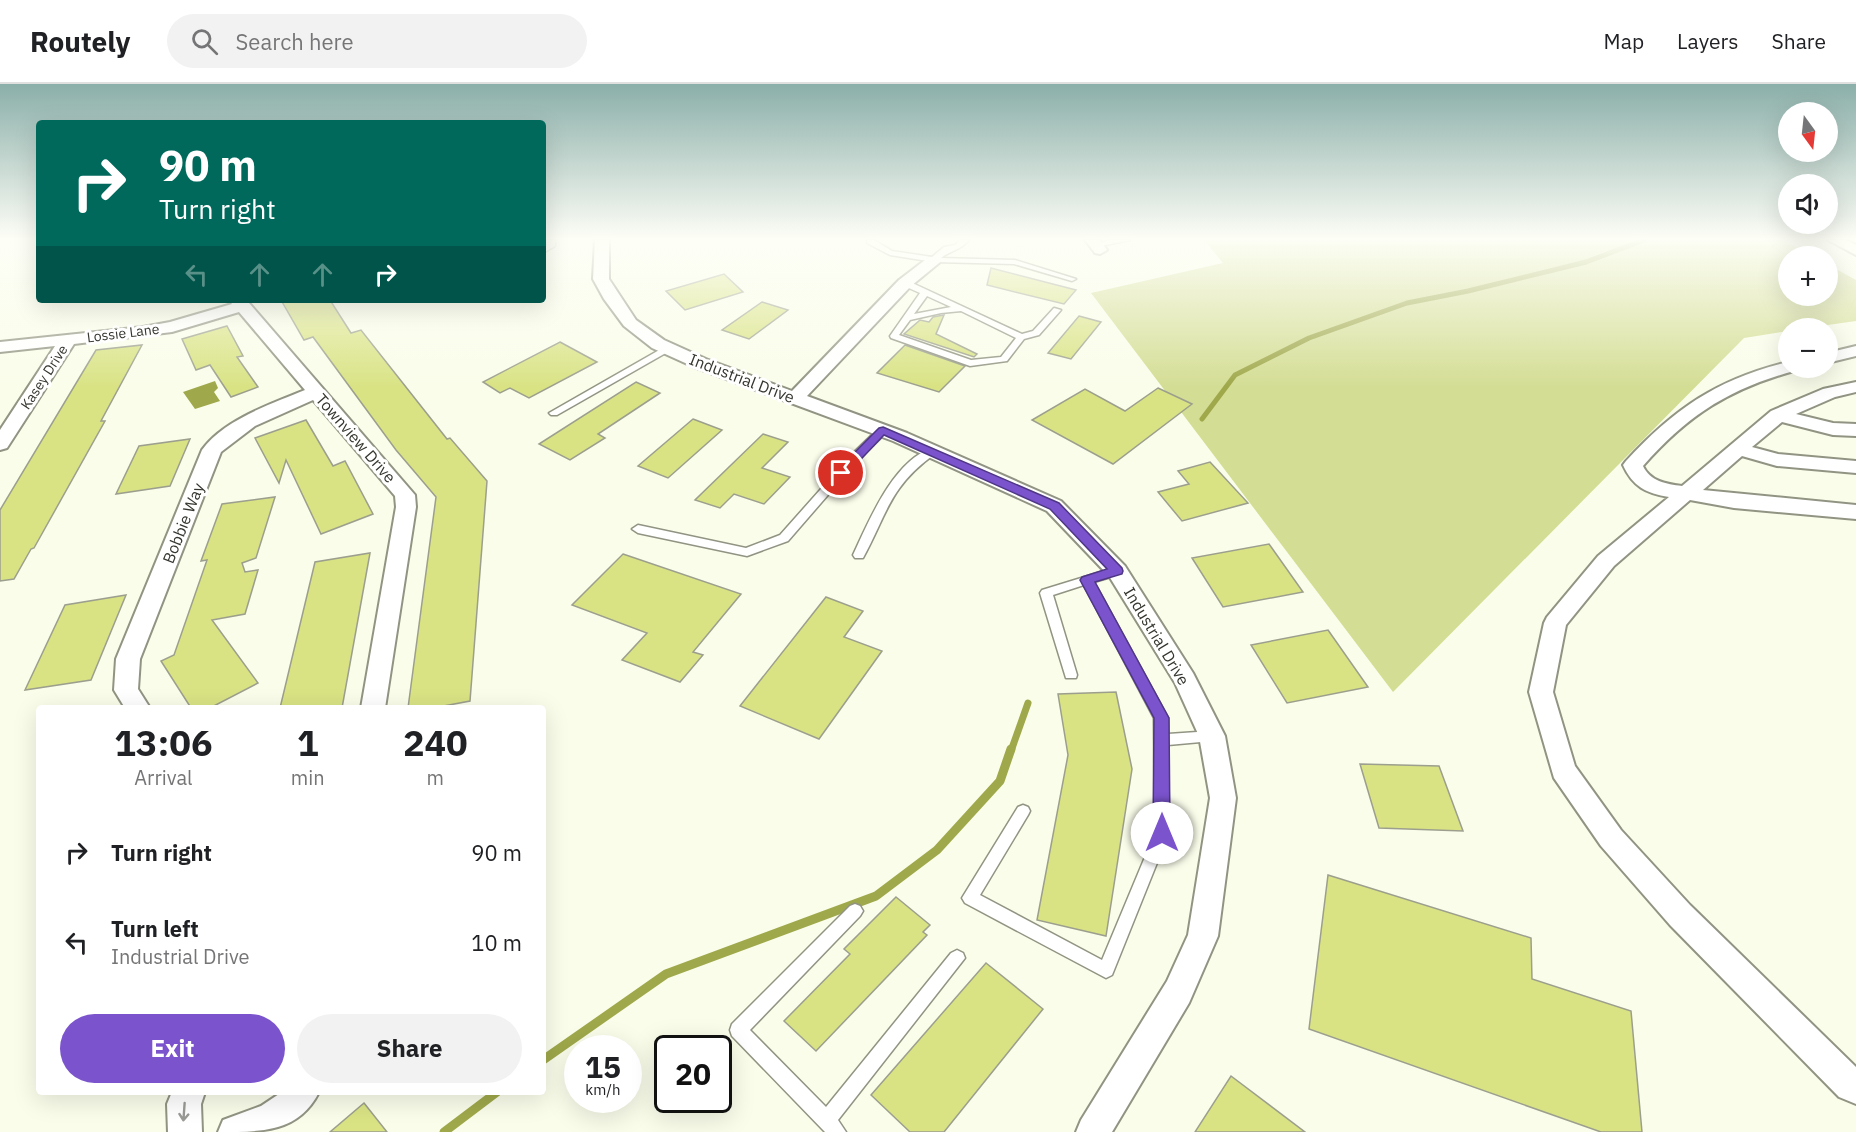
<!DOCTYPE html>
<html lang="en">
<head>
<meta charset="utf-8">
<style>
	body { margin:0; font-family:"IBM Plex Sans",sans-serif; background:#f2f2f2; color:#202124; height:100vh; display:flex; flex-direction:column; font-size:22px; white-space:nowrap }
	* { box-sizing:border-box; margin:0 }
	p { font-size:20px; color:#757577 }
	.icon { flex:none; width:33px; height:33px; fill:none; stroke:currentColor; stroke-width:2; stroke-linecap:round; stroke-linejoin:round }
	.map { position:relative; flex:1; overflow:hidden }
	.panel { position:absolute; left:36px; top:621px; width:510px; height:390px; display:flex; flex-direction:column; background:#fff; border-radius:6px; box-shadow:0 6px 24px #0002 }
	.panel>* { flex:none }
	.guide { position:absolute; left:36px; top:36px; width:510px; height:183px; border-radius:6px; box-shadow:0 6px 24px #0002; background:#00695c; color:#fff; overflow:hidden }
	.needle { width:39px; rotate:165deg }
	.fabs { position:absolute; left:1778px; top:18px; display:grid; gap:12px }
	.fabs a { display:grid; place-items:center; width:60px; height:60px; border-radius:50%; background:#fff; box-shadow:0 6px 24px #0002; font-size:30px }
	.speed { position:absolute; left:564px; top:951px; display:flex; gap:12px; font-size:30px; font-weight:700; text-align:center }
	.speed>* { display:grid; place-content:center; width:78px; height:78px; border-radius:50%; background:#fff; box-shadow:0 6px 24px #0002; line-height:1 }
	.speed small { font-size:15px; font-weight:400 }
	.speed .limit { border:3px solid #111; border-radius:9px; background:#fff; color:#111 }
	.pin { position:absolute; display:grid; place-items:center; width:51px; height:51px; color:#fff; margin:-26px; border:3px solid #fff; border-radius:50%; box-shadow:0 2px 6px #0007 }
	.me { position:absolute; width:66px; margin:-33px; rotate:0deg; stroke-linejoin:round; filter:drop-shadow(0 0 4px #0008) }
	.turn { display:flex; align-items:center; gap:21px; height:126px; padding:0 24px; font-size:27px }
	.turn .icon { width:78px; height:78px; stroke-width:2.5 }
	.turn b { display:block; font-size:42px; line-height:51px }
	.lanes { display:flex; align-items:center; height:57px; padding:0 24px; background:#0003; justify-content:center; gap:30px; direction:ltr }
	.lanes .off { opacity:.35 }
	.eta { display:flex; justify-content:space-evenly; align-items:center; height:102px; text-align:center }
	.eta b { font-size:36px; font-weight:800; line-height:42px }
	.button { display:flex; gap:12px; margin-top:auto; padding:12px 24px }
	.button a { flex:1; height:69px; border-radius:36px; background:#7a53cd; color:#fff; font-size:24px; font-weight:800; line-height:69px; text-align:center }
	.button a+a { background:#f2f2f2; color:#202124 }
	ul { padding:0; list-style:none }
	li { display:flex; align-items:center; gap:18px; height:90px; padding:0 24px }
	li div { flex:1 }
	li b { display:block; font-size:22px }
	li em { font-style:normal }
	header { display:flex; align-items:center; gap:36px; box-sizing:border-box; height:84px; padding:0 30px; background:#fff; border-bottom:2px solid #e0e0e0 }
	header strong { font-size:28px }
	nav { display:flex; gap:33px; margin-inline-start:auto; font-size:21px }
	.search { width:420px; height:54px; background:#f2f2f2; display:flex; align-items:center; gap:15px; box-sizing:border-box; padding:0 21px; border-radius:33px; color:#757577; font-size:22px }
	.map>svg:first-child { display:block }
	.green { fill:#d4dd94 }
	.water { fill:#9fa84a }
	.lines { fill:none; stroke-linecap:round; stroke-linejoin:round }
	.stream-far2 { stroke:#9fa84a; stroke-width:5 }
	.stream-far1 { stroke:#9fa84a; stroke-width:7 }
	.stream { stroke:#9fa84a; stroke-width:9 }
	.building { fill:#d9e384; stroke:#9c9f8d; stroke-width:1.5 }
	.lane-casing { stroke:#929483; stroke-width:3 }
	.street-casing { stroke:#929483; stroke-width:4 }
	.lane { fill:#fff; fill-rule:evenodd }
	.street { fill:#fff; fill-rule:evenodd }
	.oneway { stroke:#9a9a97 }
	.route { fill:#7a53cd; stroke:#4f3685; stroke-width:1.5 }
	.labels { text-anchor:middle; stroke-width:6; stroke-linejoin:round; paint-order:stroke }
	.far-street-label { font-size:14px; fill:#35362f; stroke:#fff }
	.street-label { font-size:16px; fill:#35362f; stroke:#fff }
</style>
</head>
<body>
<header>
<strong>Routely</strong>
<div class="search"><svg class="icon" aria-label="search" viewBox="0 0 24 24"><circle cx="10" cy="10" r="6"/><path d="M15 15l6 6"/></svg>Search here</div>
<nav><a>Map</a><a>Layers</a><a>Share</a></nav>
</header>
<div class="map">
<svg width="1856" height="1048" viewBox="0 0 1856 1048">
	<rect width="100%" height="100%" fill="#fafdea"/>
	<!-- green -->
	<polygon class="green" points="1204,156 1783,156 1813,172 1788,172 1788,212 1827,212 1827,180 1856,196 1856,237 1806,244 1788,244 1788,247 1744,254 1393,608 1091,209 1223,179"/>
	<!-- water -->
	<polygon class="water" points="215,297 218,304 214,308 220,317 195,325 183,308"/>
	<g class="lines">
		<!-- stream-far2 -->
		<polyline class="stream-far2" points="1202,335 1235,291 1309,254 1407,219 1468,207 1586,178 1644,156"/>
		<!-- stream-far1 -->
		<polyline class="stream-far1" points="1011,667 1028,619"/>
		<!-- stream -->
		<g class="stream">
			<polyline points="543,976 666,890 876,812 937,766 1000,697 1011,665"/>
			<polyline points="444,1048 497,1008"/>
		</g>
	</g>
	<!-- building -->
	<g class="building">
		<polygon points="991,184 1076,206 1064,220 987,201"/>
		<polygon points="724,190 743,208 685,226 666,207"/>
		<polygon points="281,216 330,216 351,249 361,246 447,355 450,354 487,397 470,617 433,624 408,624 436,413 396,366 313,253 304,256"/>
		<polygon points="762,218 788,226 749,255 722,246"/>
		<polygon points="944,231 936,250 977,270 974,273 904,250 920,236 929,238 933,233"/>
		<polygon points="1079,232 1101,238 1071,275 1048,269"/>
		<polygon points="227,242 243,272 237,273 258,303 231,313 210,281 196,286 182,255"/>
		<polygon points="560,258 597,278 529,314 510,304 500,309 483,298"/>
		<polygon points="142,261 101,337 105,337 34,464 31,465 14,495 0,497 0,426 96,266"/>
		<polygon points="905,261 965,282 939,308 877,289"/>
		<polygon points="636,298 660,309 598,350 605,354 570,376 539,360"/>
		<polygon points="1158,304 1192,320 1113,380 1032,336 1085,305 1125,327"/>
		<polygon points="693,335 722,346 668,394 638,382"/>
		<polygon points="306,336 333,382 345,377 373,430 321,450 286,376 279,399 255,354"/>
		<polygon points="763,350 788,358 762,384 790,393 764,420 734,410 720,424 695,416"/>
		<polygon points="190,355 170,402 116,410 139,362"/>
		<polygon points="1210,378 1248,419 1182,437 1158,408 1189,400 1178,387"/>
		<polygon points="275,413 256,474 242,479 245,488 258,486 245,530 212,536 258,599 210,624 191,624 161,577 174,571 207,476 201,477 222,420"/>
		<polygon points="1269,460 1303,508 1223,523 1192,474"/>
		<polygon points="370,469 342,624 280,624 315,478"/>
		<polygon points="623,470 741,510 693,568 703,571 680,598 622,576 647,549 572,521"/>
		<polygon points="126,511 91,596 25,606 65,521"/>
		<polygon points="826,513 863,527 844,553 882,567 819,655 740,622"/>
		<polygon points="1328,546 1368,603 1287,619 1251,561"/>
		<polygon points="1116,608 1132,685 1106,852 1037,836 1068,671 1058,610"/>
		<polygon points="1360,680 1439,682 1463,747 1379,744"/>
		<polygon points="1328,791 1531,854 1532,895 1631,927 1642,1048 1601,1048 1309,945"/>
		<polygon points="896,813 930,841 923,848 927,851 816,967 784,937 850,870 844,865"/>
		<polygon points="986,879 1043,925 944,1048 910,1048 871,1011"/>
		<polygon points="1231,992 1305,1048 1195,1048"/>
		<polygon points="364,1019 387,1048 330,1048"/>
	</g>
	<g class="lines">
		<defs>
			<g id="lane">
				<polygon points="547,156 555,156 555,162 543,169 543,164 547,161"/>
				<path d="M 867,156 L 874,156 L 892,167 L 932,173 L 944,163 L 955,161 L 960,156 L 969,156 C 961,166 951,166 941,174 L 1015,176 L 1076,195 L 1072,197 L 1014,180 L 934,178 L 890,171 L 867,159 Z"/>
				<polygon points="1111,156 1130,156 1096,163 1092,161"/>
				<path d="M 902,197 L 908,197 L 923,204 L 1022,250 L 1033,247 L 1054,224 L 1061,226 L 1039,251 L 1024,255 L 1007,277 L 970,282 L 891,254 L 890,252 L 920,209 L 902,201 ZM 927,212 L 951,223 L 914,230 ZM 961,227 L 1016,254 L 1001,273 L 971,276 L 899,251 L 910,236 L 941,229 Z"/>
				<polygon points="668,261 673,264 671,266 557,331 551,331 549,329"/>
				<polygon points="883,343 887,344 887,348 860,374 788,457 747,472 638,449 632,445 638,441 746,464 780,451 852,370 879,344"/>
				<path d="M 932,364 L 937,367 L 936,369 C 889,403 888,428 863,474 L 855,474 L 853,471 C 869,437 893,377 932,364 Z"/>
				<polygon points="1117,483 1121,484 1123,487 1121,490 1094,498 1168,634 1168,650 1212,647 1217,648 1219,652 1217,656 1212,657 1168,661 1169,749 1112,891 1106,894 965,819 962,814 1018,723 1023,721 1028,723 1030,727 1028,731 980,811 1102,876 1155,749 1154,634 1084,501 1053,511 1077,591 1076,594 1066,594 1040,509 1042,506"/>
				<polygon points="855,820 860,822 863,827 860,832 750,946 826,1023 951,869 957,866 963,869 965,874 838,1036 846,1048 825,1048 732,952 730,946 732,940 850,822"/>
			</g>
			<g id="street">
				<polygon points="595,156 609,156 609,195 636,236 664,256 706,275 792,307 899,196 929,173 939,173 942,176 939,179 911,202 807,312 907,349 1061,417 1125,482 1193,589 1225,652 1236,714 1218,852 1189,919 1112,1048 1076,1048 1081,1036 1167,897 1188,851 1210,714 1199,652 1175,599 1109,492 1047,427 893,357 694,283 652,264 624,242 604,215 593,195"/>
				<polygon points="1085,156 1100,156 1107,166 1100,170 1095,169"/>
				<polygon points="1828,156 1846,156 1856,161 1856,171"/>
				<path d="M 229,216 L 246,216 L 249,219 L 415,411 L 416,423 L 385,624 L 361,624 L 396,423 L 395,412 L 313,316 L 255,342 L 221,368 L 140,575 L 138,605 L 150,624 L 125,624 L 114,606 L 116,575 L 202,366 C 223,336 273,319 305,306 L 239,228 L 172,248 L 74,260 L 7,364 L 0,366 L 0,346 L 55,262 L 0,268 L 0,258 L 143,243 L 170,238 L 232,220 Z"/>
				<polygon points="1856,262 1856,272 1827,279 1827,269"/>
				<path d="M 1788,278 L 1788,284 L 1796,284 L 1794,287 C 1729,305 1688,331 1643,382 C 1650,397 1666,400 1682,402 L 1771,327 L 1823,305 L 1856,298 L 1856,308 L 1835,313 L 1796,330 L 1833,339 L 1856,340 L 1856,352 L 1833,351 L 1782,338 L 1752,363 L 1778,370 L 1856,377 L 1856,389 L 1777,382 L 1742,372 L 1703,406 L 1856,421 L 1856,435 L 1734,424 L 1690,416 L 1614,482 L 1566,541 L 1553,608 L 1575,682 L 1621,746 L 1690,821 L 1856,983 L 1856,1020 L 1839,1013 L 1670,841 L 1601,762 L 1554,694 L 1529,608 L 1544,539 L 1547,533 L 1598,472 L 1669,413 C 1646,409 1633,403 1623,381 L 1626,377 C 1675,324 1718,295 1788,278 Z"/>
				<polygon points="172,1008 205,1008 201,1020 202,1048 168,1048 167,1020"/>
				<path d="M 282,1008 L 319,1008 C 299,1048 263,1048 218,1048 L 223,1036 L 261,1022 Z"/>
			</g>
		</defs>
		<!-- lane casing -->
		<use href="#lane" class="lane-casing"/>
		<!-- street casing -->
		<use href="#street" class="street-casing"/>
		<!-- lane -->
		<use href="#lane" class="lane"/>
		<!-- street -->
		<use href="#street" class="street"/>
	</g>
	<!-- one-way arrows -->
	<defs><path id="oneway-shaft" d="M-6 0H5M1.5-3L5.5 0L1.5 3" fill="none" stroke-width="1.6" stroke-linecap="round" stroke-linejoin="round" transform="scale(1.5)"/></defs>
	<use class="oneway" href="#oneway-shaft" transform="translate(184 1028) rotate(94)"/>
	<!-- sky -->
	<linearGradient id="sky" x2="0" y2="1"><stop stop-color="#8bafa9"/><stop offset="0.51" stop-color="#fdfef6"/><stop offset="1" stop-color="#fdfef6" stop-opacity="0"/></linearGradient>
	<rect width="1856" height="303" fill="url(#sky)"/>
	<!-- route -->
	<polygon class="route" points="883,343 1059,419 1122,484 1123,487 1122,490 1095,498 1169,634 1170,749 1168,755 1162,757 1156,755 1153,749 1154,634 1080,496 1082,493 1107,485 1050,425 884,351 846,391 837,391 837,386 879,344"/>
	<g class="labels">
		<!-- far-street labels -->
		<g class="far-street-label">
			<text transform="translate(123 249) rotate(-7)" y="5">Lossie Lane</text>
			<text transform="translate(44 293) rotate(-57)" y="5">Kasey Drive</text>
		</g>
		<!-- street labels -->
		<g class="street-label">
			<text transform="translate(742 294) rotate(21)" y="6">Industrial Drive</text>
			<text transform="translate(356 354) rotate(49)" y="6">Townview Drive</text>
			<text transform="translate(183 439) rotate(-68)" y="6">Bobbie Way</text>
			<text transform="translate(1157 552) rotate(59)" y="6">Industrial Drive</text>
		</g>
	</g>
</svg>
<div class="fabs">
<a><svg class="needle" viewBox="-14 -14 28 28"><path d="M0-13l5 13h-10z" fill="#e53935"/><path d="M0 13l5-13h-10z" fill="#757577"/></svg></a>
<a><svg class="icon" aria-label="sound" viewBox="0 0 24 24"><path d="M4 9h4l5-4v14l-5-4H4zM17 9q2 3 0 6"/></svg></a>
<a>+</a>
<a>−</a>
</div>
<div class="speed"><div>15<small>km/h</small></div><div class="limit">20</div></div>
<div class="pin" style="left:841px;top:389px;background:#d93025"><svg class="icon" aria-label="arrive" viewBox="0 0 24 24"><path d="M6 21V4h12l-3 4 3 4H6"/></svg></div>
<svg class="me" style="left:1162px;top:749px" viewBox="-20 -20 40 40"><circle r="19" fill="#fff"/><path d="M0-13L10 11 0 6-10 11z" fill="#7a53cd"/></svg>
<div class="guide">
<div class="turn"><svg class="icon" aria-label="right" viewBox="0 0 24 24"><path d="M7 20v-9h11M14 6l5 5-5 5"/></svg><div><b>90 m</b>Turn right</div></div>
<div class="lanes"><svg class="icon off" aria-label="left" viewBox="0 0 24 24"><path d="M17 20v-9H6M10 6l-5 5 5 5"/></svg><svg class="icon off" aria-label="ahead" viewBox="0 0 24 24"><path d="M12 20V5M6 11l6-6 6 6"/></svg><svg class="icon off" aria-label="ahead" viewBox="0 0 24 24"><path d="M12 20V5M6 11l6-6 6 6"/></svg><svg class="icon" aria-label="right" viewBox="0 0 24 24"><path d="M7 20v-9h11M14 6l5 5-5 5"/></svg></div>
</div>
<section class="panel">
<div class="eta">
<div><b>13:06</b><p>Arrival</p></div>
<div><b>1</b><p>min</p></div>
<div><b>240</b><p>m</p></div>
</div>
<ul>
<li><svg class="icon" aria-label="right" viewBox="0 0 24 24"><path d="M7 20v-9h11M14 6l5 5-5 5"/></svg><div><b>Turn right</b></div><em>90 m</em></li>
<li><svg class="icon" aria-label="left" viewBox="0 0 24 24"><path d="M17 20v-9H6M10 6l-5 5 5 5"/></svg><div><b>Turn left</b><p>Industrial Drive</p></div><em>10 m</em></li>
</ul>
<div class="button"><a>Exit</a><a>Share</a></div>
</section>
</div>
</body>
</html>
